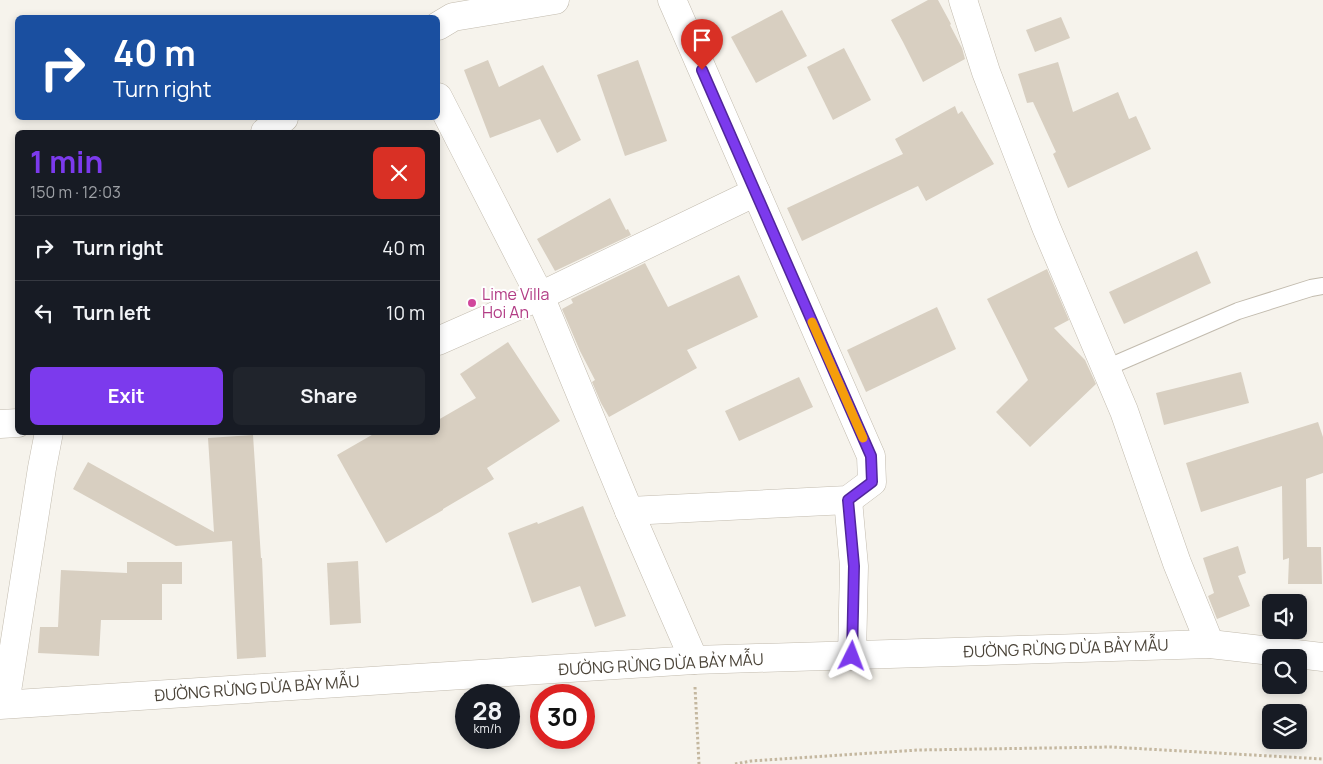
<!DOCTYPE html>
<html lang="en">
<head>
<meta charset="utf-8">
<style>
	body { margin:0; font-family:Manrope,sans-serif; background:#20242c; color:#f1f3f6; height:100vh; display:flex; flex-direction:column; font-size:19px; white-space:nowrap }
	* { box-sizing:border-box; margin:0 }
	p { font-size:16px; color:#9ea1a6 }
	.icon { flex:none; width:28px; height:28px; fill:none; stroke:currentColor; stroke-width:2; stroke-linecap:round; stroke-linejoin:round }
	.map { position:relative; flex:1; overflow:hidden }
	.side { position:absolute; left:15px; top:130px; width:425px; height:305px; display:flex; flex-direction:column; background:#171b24; border-radius:8px; box-shadow:0 2px 8px #0003 }
	.side>* { flex:none }
	.hud { position:absolute; left:15px; top:15px; width:425px; height:105px; border-radius:8px; box-shadow:0 2px 8px #0003; background:#1a4fa0; color:#fff; overflow:hidden }
	.buttons { position:absolute; left:1262px; top:594px; display:grid; gap:10px }
	.buttons a { display:grid; place-items:center; width:45px; height:45px; border-radius:8px; background:#171b24; box-shadow:0 2px 8px #0003; font-size:25px }
	.speed { position:absolute; left:455px; top:684px; display:flex; gap:10px; font-size:25px; font-weight:700; text-align:center }
	.speed>* { display:grid; place-content:center; width:65px; height:65px; border-radius:50%; background:#171b24; box-shadow:0 2px 8px #0003; line-height:1 }
	.speed small { font-size:12px; font-weight:400 }
	.speed .limit { border:8px solid #d22; background:#fff; color:#111 }
	.pin { position:absolute; display:grid; place-items:center; width:42px; height:42px; color:#fff; margin:-51px -21px; border-radius:50% 50% 50% 0; rotate:-45deg; box-shadow:0 0 5px #0007 }
	.pin .icon { rotate:45deg }
	.me { position:absolute; width:55px; margin:-28px; rotate:3deg; stroke-linejoin:round; filter:drop-shadow(0 0 4px #0008) }
	.turn { display:flex; align-items:center; gap:18px; height:105px; padding:0 15px; font-size:22px }
	.turn .icon { width:65px; height:65px; stroke-width:2.5 }
	.turn b { display:block; font-size:35px; line-height:42px }
	.round { display:grid; place-items:center; flex:none; width:52px; height:52px; border-radius:8px; background:#20242c }
	.head { display:flex; align-items:center; justify-content:space-between; height:85px; padding:0 15px }
	h1 { font-size:30px; font-weight:700; line-height:38px; color:#7c3aed }
	.primary-button { display:flex; gap:10px; margin-top:auto; padding:10px 15px }
	.primary-button a { flex:1; height:58px; border-radius:8px; background:#7c3aed; color:#fff; font-size:20px; font-weight:700; line-height:58px; text-align:center }
	.primary-button a+a { background:#20242c; color:#f1f3f6 }
	ul { padding:0; list-style:none }
	li { display:flex; align-items:center; gap:15px; height:65px; padding:0 15px; border-top:1px solid #363941 }
	li div { flex:1 }
	li b { display:block; font-size:19px }
	li em { font-style:normal }
	.map>svg:first-child { display:block }
	.building { fill:#d8cfc1 }
	.lines { fill:none; stroke-linecap:round; stroke-linejoin:round }
	.service-casing { stroke:#c2bbae; stroke-width:18 }
	.minor-casing { stroke:#c2bbae; stroke-width:29 }
	.tertiary-casing { stroke:#c2bbae; stroke-width:29 }
	.path { stroke:#c4b79f; stroke-width:3; stroke-dasharray:2.5 2.5; stroke-linecap:butt }
	.service { stroke:#fff; stroke-width:16 }
	.minor { stroke:#fff; stroke-width:28 }
	.tertiary { stroke:#fff; stroke-width:28 }
	.route-casing { stroke:#51269a; stroke-width:12 }
	.route { stroke:#7c3aed; stroke-width:9 }
	.slow { stroke:#f59e0b; stroke-width:9 }
	.hotel-dot { fill:#d1479c; stroke:#fff; stroke-width:2 }
	.labels { text-anchor:middle; stroke-width:4; stroke-linejoin:round; paint-order:stroke }
	.hotel-label { font-size:16px; fill:#b23c85; stroke:#fff; text-anchor:start }
	.street-label { font-size:16px; fill:#4b4439; stroke:#fff }
</style>
</head>
<body>
<div class="map">
<svg width="1323" height="764" viewBox="0 0 1323 764">
	<rect width="100%" height="100%" fill="#f6f3ec"/>
	<!-- building -->
	<g class="building">
		<polygon points="928,0 938,0 951,24 950,25 962,48 965,59 923,82 903,42 891,20"/>
		<polygon points="782,10 807,56 756,83 731,37"/>
		<polygon points="1061,17 1070,38 1035,52 1026,30"/>
		<polygon points="844,48 871,100 833,120 807,67"/>
		<polygon points="488,60 499,87 543,65 581,140 557,153 540,119 490,138 464,70"/>
		<polygon points="638,60 667,141 625,156 597,75"/>
		<polygon points="1058,62 1073,112 1118,92 1129,119 1136,116 1151,149 1068,188 1053,154 1056,152 1033,102 1027,103 1018,74"/>
		<polygon points="955,106 958,114 962,111 994,164 926,201 918,186 802,241 787,208 903,154 895,139"/>
		<polygon points="610,198 626,230 628,229 631,235 555,271 537,239"/>
		<polygon points="1197,251 1211,283 1124,324 1109,292"/>
		<polygon points="645,263 668,307 739,275 758,317 687,350 697,368 609,417 601,403 592,382 595,380 580,351 562,309 573,303 571,299"/>
		<polygon points="1047,269 1069,320 1054,328 1085,360 1096,384 1030,447 996,412 1028,380 987,299"/>
		<polygon points="937,307 956,349 866,392 847,350"/>
		<polygon points="508,342 560,421 487,468 494,479 443,509 443,510 386,543 337,455 377,432 438,432 438,420 476,398 460,374"/>
		<polygon points="1241,372 1249,403 1164,425 1156,393"/>
		<polygon points="799,377 813,407 739,441 725,411"/>
		<polygon points="1318,422 1323,437 1323,473 1306,479 1307,547 1321,547 1322,584 1288,584 1289,558 1283,560 1282,486 1201,512 1186,463"/>
		<polygon points="253,435 261,558 262,558 266,657 237,659 232,541 176,546 73,489 88,462 214,532 208,438"/>
		<polygon points="583,506 626,616 595,627 580,586 532,603 508,533 537,522 538,524"/>
		<polygon points="1238,546 1246,573 1238,576 1250,606 1217,619 1208,596 1214,593 1203,558"/>
		<polygon points="358,561 361,623 330,625 327,563"/>
		<polygon points="127,562 182,562 182,584 162,584 162,620 101,620 99,656 38,653 40,627 58,627 61,570 127,573"/>
	</g>
	<g class="lines">
		<defs>
			<polyline id="service" points="1106,368 1238,311 1311,288 1323,286"/>
			<g id="minor">
				<polyline points="963,0 986,72 1046,227 1124,411 1177,563 1210,644"/>
				<polyline points="438,26 453,17 555,0"/>
				<polyline points="438,97 540,296 629,511 694,660"/>
				<polyline points="265,132 284,118"/>
				<polyline points="438,341 540,296 756,192"/>
				<polyline points="0,424 18,423"/>
				<polyline points="848,500 854,566 852,656"/>
				<polyline points="629,511 848,500 872,482 871,456 672,0"/>
				<polyline points="5,704 42,468 49,432"/>
			</g>
			<polyline id="tertiary" points="0,705 694,660 1210,644 1323,657"/>
		</defs>
		<!-- service casing -->
		<use href="#service" class="service-casing"/>
		<!-- minor casing -->
		<use href="#minor" class="minor-casing"/>
		<!-- tertiary casing -->
		<use href="#tertiary" class="tertiary-casing"/>
		<!-- path -->
		<g class="path">
			<polyline points="695,687 699,764"/>
			<polyline points="735,764 751,761 918,750 1111,747 1323,759"/>
		</g>
		<!-- service -->
		<use href="#service" class="service"/>
		<!-- minor -->
		<use href="#minor" class="minor"/>
		<!-- tertiary -->
		<use href="#tertiary" class="tertiary"/>
	</g>
	<g class="lines">
		<defs>
			<polyline id="route" points="702,70 871,456 872,482 848,500 854,566 852,656"/>
		</defs>
		<!-- route casing -->
		<use href="#route" class="route-casing"/>
		<!-- route -->
		<use href="#route" class="route"/>
		<!-- slow -->
		<polyline class="slow" points="812,322 863,438"/>
	</g>
	<!-- markers -->
	<circle class="hotel-dot" cx="472" cy="303" r="5"/>
	<g class="labels">
		<!-- hotel labels -->
		<g class="hotel-label">
			<text x="482" y="300">Lime Villa<tspan x="482" dy="18">Hoi An</tspan></text>
		</g>
		<!-- street labels -->
		<g class="street-label">
			<text transform="translate(1066 648) rotate(-2)" y="6">ĐƯỜNG RỪNG DỪA BẢY MẪU</text>
			<text transform="translate(661 664) rotate(-3)" y="6">ĐƯỜNG RỪNG DỪA BẢY MẪU</text>
			<text transform="translate(257 688) rotate(-4)" y="6">ĐƯỜNG RỪNG DỪA BẢY MẪU</text>
		</g>
	</g>
</svg>
<div class="buttons">
<a><svg class="icon" aria-label="sound" viewBox="0 0 24 24"><path d="M4 9h4l5-4v14l-5-4H4zM17 9q2 3 0 6"/></svg></a>
<a><svg class="icon" aria-label="search" viewBox="0 0 24 24"><circle cx="10" cy="10" r="6"/><path d="M15 15l6 6"/></svg></a>
<a><svg class="icon" aria-label="layers" viewBox="0 0 24 24"><path d="M12 4l9 5-9 5-9-5zM3 14l9 5 9-5"/></svg></a>
</div>
<div class="speed"><div>28<small>km/h</small></div><div class="limit">30</div></div>
<div class="pin" style="left:702px;top:70px;background:#d93025"><svg class="icon" aria-label="arrive" viewBox="0 0 24 24"><path d="M6 21V4h12l-3 4 3 4H6"/></svg></div>
<svg class="me" style="left:852px;top:656px" viewBox="-20 -20 40 40"><path d="M0-17L14 15 0 8-14 15z" fill="#7c3aed" stroke="#fff" stroke-width="4"/></svg>
<div class="hud">
<div class="turn"><svg class="icon" aria-label="right" viewBox="0 0 24 24"><path d="M7 20v-9h11M14 6l5 5-5 5"/></svg><div><b>40 m</b>Turn right</div></div>
</div>
<section class="side">
<div class="head"><div><h1>1 min</h1><p>150 m · 12:03</p></div><a class="round" style="background:#d93025;color:#fff"><svg class="icon" aria-label="close" viewBox="0 0 24 24"><path d="M6 6l12 12M18 6L6 18"/></svg></a></div>
<ul>
<li><svg class="icon" aria-label="right" viewBox="0 0 24 24"><path d="M7 20v-9h11M14 6l5 5-5 5"/></svg><div><b>Turn right</b></div><em>40 m</em></li>
<li><svg class="icon" aria-label="left" viewBox="0 0 24 24"><path d="M17 20v-9H6M10 6l-5 5 5 5"/></svg><div><b>Turn left</b></div><em>10 m</em></li>
</ul>
<div class="primary-button"><a>Exit</a><a>Share</a></div>
</section>
</div>
</body>
</html>
